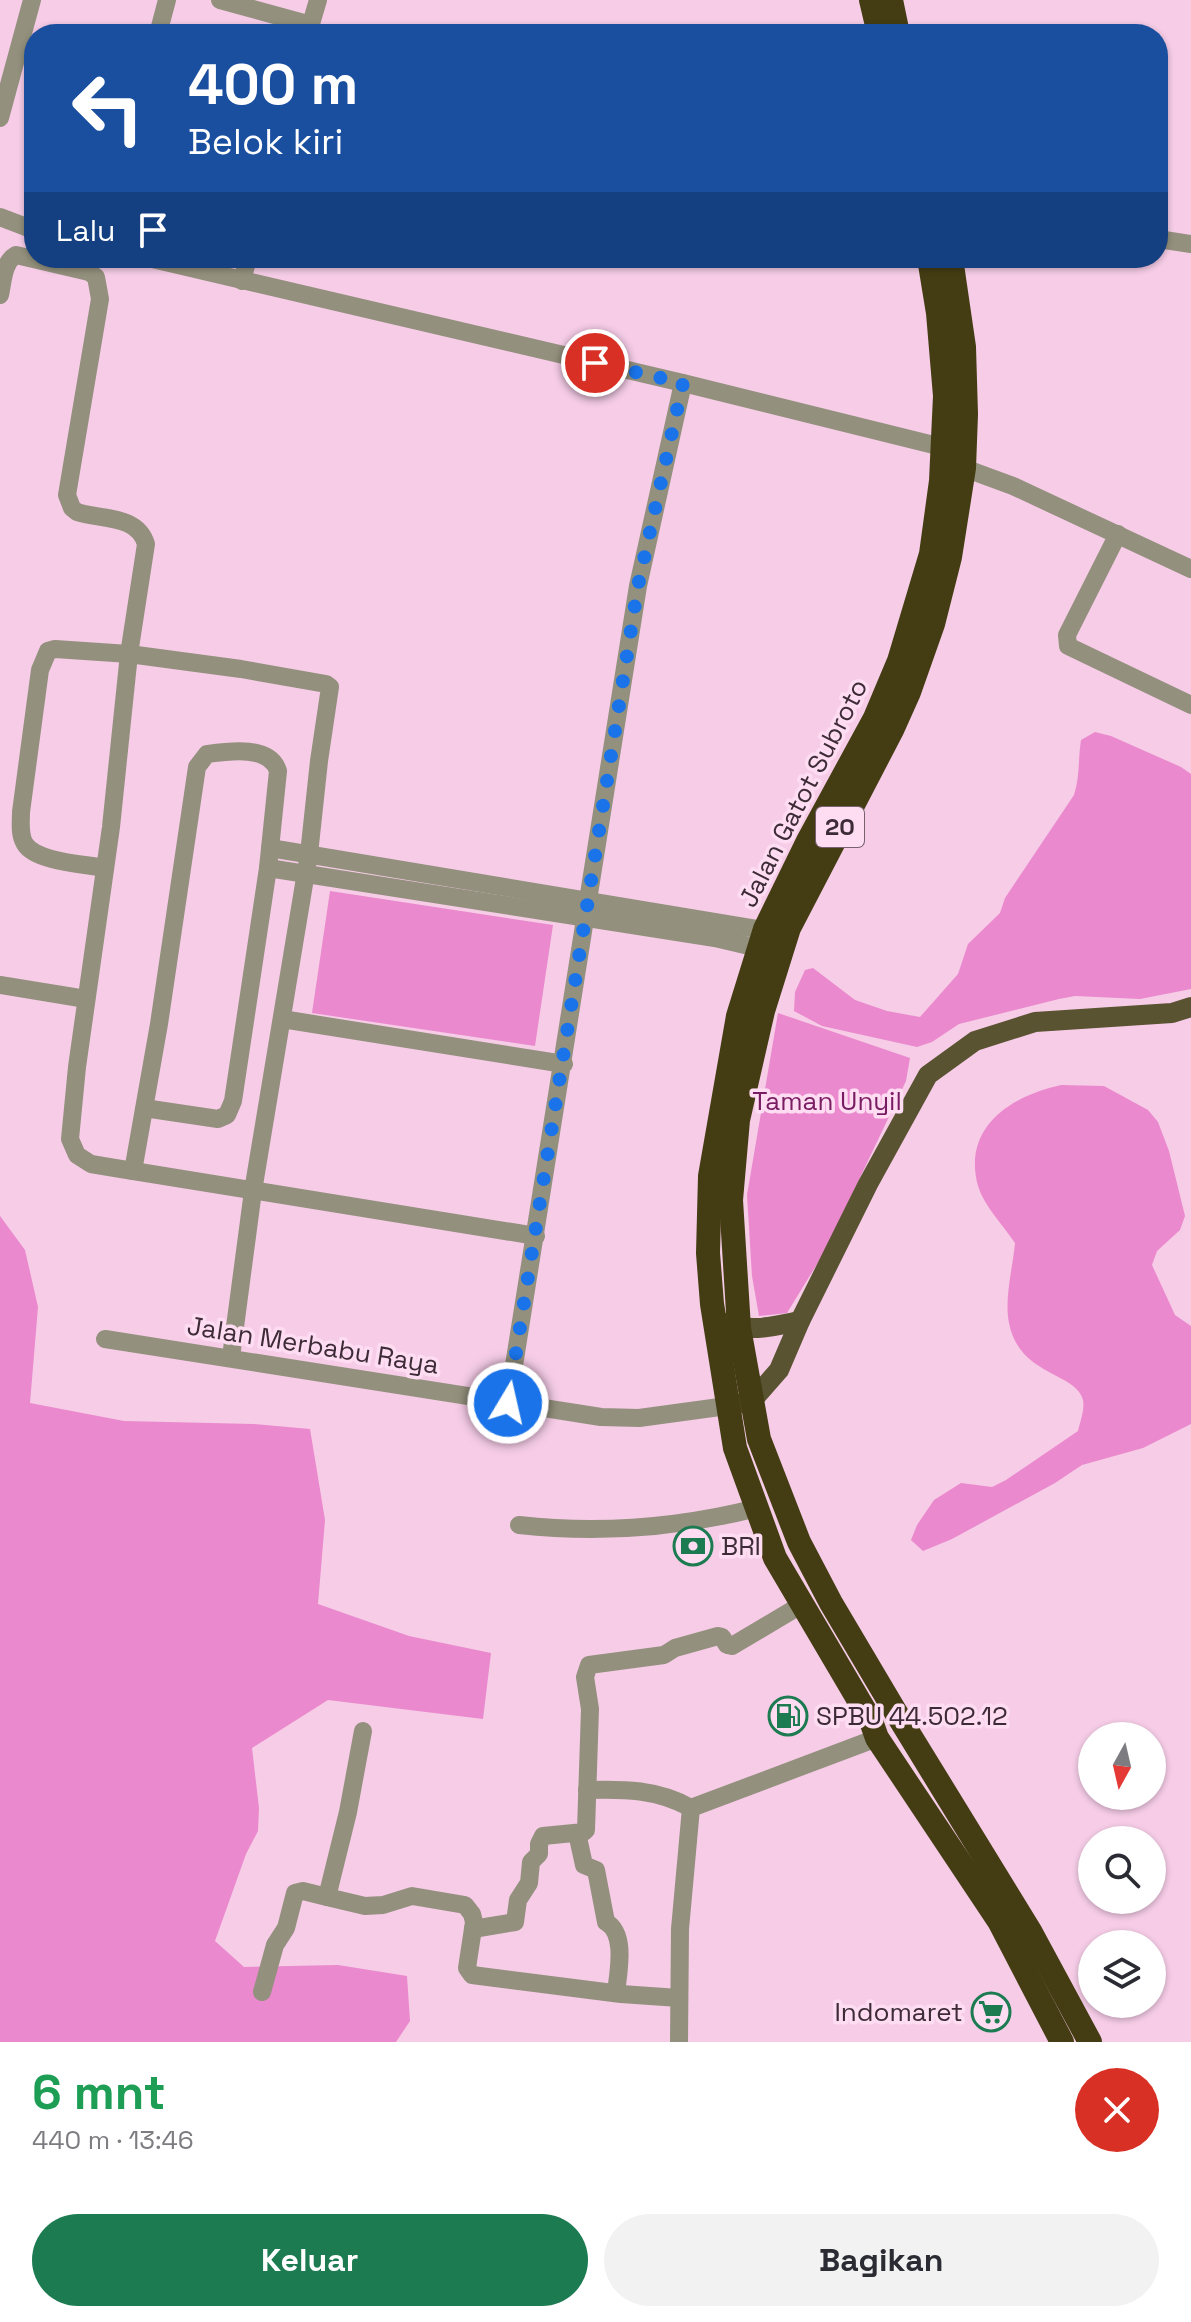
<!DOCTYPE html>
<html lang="id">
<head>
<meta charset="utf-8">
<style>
	body { margin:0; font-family:"Space Grotesk",sans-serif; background:#f2f2f3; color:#2b2b33; height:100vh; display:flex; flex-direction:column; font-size:30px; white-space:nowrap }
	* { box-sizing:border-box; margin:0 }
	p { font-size:26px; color:#7c7c81 }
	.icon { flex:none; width:44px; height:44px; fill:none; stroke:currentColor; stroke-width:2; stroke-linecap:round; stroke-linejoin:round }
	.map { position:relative; height:2042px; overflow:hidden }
	.details { display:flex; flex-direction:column; background:#fff; flex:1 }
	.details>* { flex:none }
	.hud { position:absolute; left:24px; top:24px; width:1144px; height:244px; border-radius:32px; box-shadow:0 2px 6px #0004; background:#1a4fa0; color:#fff; overflow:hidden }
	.needle { width:52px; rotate:188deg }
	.controls { position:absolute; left:1078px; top:1722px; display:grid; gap:16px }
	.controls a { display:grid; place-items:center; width:88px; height:88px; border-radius:50%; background:#fff; box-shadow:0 2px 6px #0004; font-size:40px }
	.pin { position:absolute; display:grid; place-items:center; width:68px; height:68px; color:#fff; margin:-34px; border:4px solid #fff; border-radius:50%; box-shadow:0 2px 8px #0007 }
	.me { position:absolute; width:88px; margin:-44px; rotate:9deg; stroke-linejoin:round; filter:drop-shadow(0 0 6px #0008) }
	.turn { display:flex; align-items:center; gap:28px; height:168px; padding:0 32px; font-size:36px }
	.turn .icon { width:104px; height:104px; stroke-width:2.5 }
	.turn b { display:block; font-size:56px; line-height:68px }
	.then { display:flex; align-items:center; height:76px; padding:0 32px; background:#0003; gap:16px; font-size:30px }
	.round { display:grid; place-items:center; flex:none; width:84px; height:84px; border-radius:42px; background:#f2f2f3 }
	.headline { display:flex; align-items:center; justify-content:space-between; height:136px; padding:0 32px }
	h1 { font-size:48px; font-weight:600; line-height:60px; color:#1e9e55 }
	.button { display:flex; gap:16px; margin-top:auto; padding:16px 32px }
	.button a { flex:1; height:92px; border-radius:48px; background:#1d7b52; color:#fff; font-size:32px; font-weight:600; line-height:92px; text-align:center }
	.button a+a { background:#f2f2f3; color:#2b2b33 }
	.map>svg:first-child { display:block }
	.green { fill:#ea89cd }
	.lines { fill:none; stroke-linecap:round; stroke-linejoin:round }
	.minor { stroke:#93907d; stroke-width:18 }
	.major { stroke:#595331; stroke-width:20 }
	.highway { stroke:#443d13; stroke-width:24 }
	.route { stroke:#1a73e8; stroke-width:14; stroke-dasharray:0 25.2 }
	.labels { text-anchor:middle; stroke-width:7; stroke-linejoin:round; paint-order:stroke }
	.shield { fill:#fedcf2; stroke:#77616f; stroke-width:2 }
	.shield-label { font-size:24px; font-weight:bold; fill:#3d2c37 }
	.street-label { font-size:26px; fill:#3d2c37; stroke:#fedcf2 }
	.park-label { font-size:26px; fill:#791d63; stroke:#fedcf2 }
	.poi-label { font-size:26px; fill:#3d2c37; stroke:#fedcf2; text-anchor:start }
</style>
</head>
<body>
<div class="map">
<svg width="1191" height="2042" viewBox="0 0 1191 2042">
	<rect width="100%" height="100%" fill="#f6cce7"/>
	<!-- green -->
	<g class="green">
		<path d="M 1095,732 L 1111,736 L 1181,767 L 1191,774 L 1191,989 L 1140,999 L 1075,996 L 1059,999 L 959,1024 L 932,1042 L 917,1047 L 822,1026 L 794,1011 L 795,992 L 805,970 L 813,968 L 855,1000 L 887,1011 L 920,1017 L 958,974 L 968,944 L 1000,913 L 1005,898 L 1074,795 C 1080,777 1078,759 1081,740 Z"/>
		<polygon points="330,891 553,925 535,1046 312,1013"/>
		<polygon points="778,1013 910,1058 906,1081 825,1251 787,1313 759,1316 752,1276 747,1195"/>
		<path d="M 1061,1085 L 1104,1086 L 1148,1110 L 1158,1122 L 1169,1151 L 1185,1216 L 1180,1230 L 1157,1251 L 1152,1265 L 1175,1315 L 1191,1326 L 1191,1424 L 1143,1448 L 1082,1465 L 1055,1483 L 952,1539 L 923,1551 L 911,1540 L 917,1525 L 934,1500 L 961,1483 L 992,1487 L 1006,1480 L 1078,1431 C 1080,1422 1085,1409 1083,1400 C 1076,1372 1019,1376 1009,1323 C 1004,1298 1013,1267 1015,1243 C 1003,1225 984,1206 978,1186 C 962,1127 1011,1096 1061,1085 Z"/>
		<polygon points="0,1216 25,1250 38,1307 30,1403 124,1421 253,1424 310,1429 325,1520 318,1604 409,1636 491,1653 483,1719 328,1700 252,1748 259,1808 258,1831 246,1854 215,1941 244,1967 338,1965 407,1976 410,2021 396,2042 0,2042"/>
	</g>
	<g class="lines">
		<!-- minor -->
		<g class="minor">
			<polyline points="220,0 311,25"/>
			<polyline points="158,34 167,0"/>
			<polyline points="308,34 318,0"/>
			<polyline points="0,118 32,0"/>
			<polyline points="0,217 34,230"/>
			<polyline points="1158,239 1191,244"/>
			<polyline points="148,258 683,383 954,450"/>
			<polyline points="242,281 248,258"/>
			<path d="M 0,295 C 3,282 3,262 16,255 L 89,272 L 96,277 L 100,299 L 67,495 L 72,508 L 77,512 C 100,520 137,514 146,544 L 129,654 L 111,827 L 77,1067 L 70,1139 L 77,1155 L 91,1164 L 121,1169 L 536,1236"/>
			<polyline points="964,468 1013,486 1191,569"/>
			<polyline points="1118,534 1067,635 1068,646 1191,705"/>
			<polyline points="270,848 776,932"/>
			<path d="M 105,868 C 85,864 36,862 25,844 C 19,835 21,822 21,812 L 40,670 L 48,651 L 55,649 L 129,654 L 241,669 L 326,684 L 330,687 L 319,761 L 309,854 L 253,1191 L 231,1357"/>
			<polyline points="268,868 715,938 770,951"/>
			<polyline points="0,985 86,999"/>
			<polyline points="282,1019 564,1064"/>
			<path d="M 133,1171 L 159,1024 L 197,767 L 207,754 C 229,751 270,745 278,771 L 268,868 L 233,1101 L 227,1115 L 218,1119 L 144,1108"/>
			<polyline points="105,1339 601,1417 639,1418 727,1406"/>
			<polyline points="508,1403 638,586 683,383"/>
			<path d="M 519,1525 C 600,1534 678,1528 757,1508"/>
			<polyline points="363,1731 348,1812 327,1897 365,1906 383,1905 412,1896 465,1905 472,1914 474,1922 467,1968 472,1975 621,1994 679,1998"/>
			<path d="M 587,1790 C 624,1789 657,1789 691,1808"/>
			<path d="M 577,1833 L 584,1865 L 596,1870 L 606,1922 C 627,1934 618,1973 616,1993"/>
			<polyline points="473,1929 515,1922 518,1900 529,1883 531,1862 539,1854 539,1844 543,1836 584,1832 586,1830 590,1709 585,1677 589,1665 664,1655 675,1648 718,1636 722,1637 727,1645 732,1646 801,1605"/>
			<polyline points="262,1992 275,1945 286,1928 295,1893 303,1891 327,1897"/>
			<polyline points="679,2042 680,1929 691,1808 877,1738"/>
		</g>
		<!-- major -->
		<g class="major">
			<path d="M 726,1323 C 751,1333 774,1326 800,1321"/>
			<polyline points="742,1403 751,1402 779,1370 800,1321 868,1184 928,1075 975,1041 1035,1022 1172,1013 1191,1007"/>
		</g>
		<!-- highway -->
		<g class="highway">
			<polyline points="871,0 879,34"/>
			<polyline points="891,0 898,34"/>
			<polyline points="929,258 938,313 945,396 941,481 931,554 899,661 875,718 808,841 765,929 738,1016 710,1176 708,1253 712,1304 735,1448 775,1558 871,1721 877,1738 999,1921 1062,2042"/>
			<polyline points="951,258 964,347 966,414 964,468 950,557 933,624 909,692 892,730 789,928 763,1011 738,1120 731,1200 739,1328 759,1439 799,1542 831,1603 895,1711 1030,1931 1090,2042"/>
		</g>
	</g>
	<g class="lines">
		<!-- route -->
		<polyline class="route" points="508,1403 638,586 683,383 595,363"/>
	</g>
	<!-- icons -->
	<defs>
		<symbol id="bank-ring" viewBox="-11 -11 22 22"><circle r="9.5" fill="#fedcf2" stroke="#1d7b52" stroke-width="1.5"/><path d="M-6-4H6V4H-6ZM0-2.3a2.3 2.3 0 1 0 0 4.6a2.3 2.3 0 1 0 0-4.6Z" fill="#1d7b52"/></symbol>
		<symbol id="fuel-ring" viewBox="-11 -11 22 22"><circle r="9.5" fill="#fedcf2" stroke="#1d7b52" stroke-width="1.5"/><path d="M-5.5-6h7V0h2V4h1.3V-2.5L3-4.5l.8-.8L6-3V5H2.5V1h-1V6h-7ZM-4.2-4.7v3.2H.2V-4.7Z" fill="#1d7b52"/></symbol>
		<symbol id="supermarket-ring" viewBox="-11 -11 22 22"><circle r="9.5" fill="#fedcf2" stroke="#1d7b52" stroke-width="1.5"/><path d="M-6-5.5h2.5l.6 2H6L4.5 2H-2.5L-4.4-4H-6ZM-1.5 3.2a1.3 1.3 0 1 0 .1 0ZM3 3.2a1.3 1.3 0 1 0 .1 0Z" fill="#1d7b52"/></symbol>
	</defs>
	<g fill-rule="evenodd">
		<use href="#bank-ring" x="671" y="1524" width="44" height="44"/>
		<use href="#fuel-ring" x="766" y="1694" width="44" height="44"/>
		<use href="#supermarket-ring" x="969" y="1990" width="44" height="44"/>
	</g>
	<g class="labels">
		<!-- shield labels -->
		<rect class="shield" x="816" y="807" width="48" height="40" rx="6"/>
		<g class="shield-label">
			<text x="840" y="835">20</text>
		</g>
		<!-- street labels -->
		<g class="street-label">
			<text transform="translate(803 793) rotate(-63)" y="9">Jalan Gatot Subroto</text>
			<text transform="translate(313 1345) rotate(9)" y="9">Jalan Merbabu Raya</text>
		</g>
		<!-- park labels -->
		<g class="park-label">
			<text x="827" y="1110">Taman Unyil</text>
		</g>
		<!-- poi labels -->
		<g class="poi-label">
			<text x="721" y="1555">BRI</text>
			<text x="816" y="1725">SPBU 44.502.12</text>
			<text x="963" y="2021" text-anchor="end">Indomaret</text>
		</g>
	</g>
</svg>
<div class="controls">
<a><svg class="needle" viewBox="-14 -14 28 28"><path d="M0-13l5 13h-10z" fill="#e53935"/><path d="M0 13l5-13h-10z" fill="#7c7c81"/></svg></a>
<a><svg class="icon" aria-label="search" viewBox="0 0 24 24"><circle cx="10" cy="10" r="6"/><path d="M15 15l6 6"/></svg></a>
<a><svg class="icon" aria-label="layers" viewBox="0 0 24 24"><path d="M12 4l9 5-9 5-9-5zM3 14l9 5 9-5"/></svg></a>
</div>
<div class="pin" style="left:595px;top:363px;background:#d93025"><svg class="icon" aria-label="arrive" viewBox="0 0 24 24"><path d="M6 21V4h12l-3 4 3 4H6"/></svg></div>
<svg class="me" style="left:508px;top:1403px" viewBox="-20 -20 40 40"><circle r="17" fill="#1a73e8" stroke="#fff" stroke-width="3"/><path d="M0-11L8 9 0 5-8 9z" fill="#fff"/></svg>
<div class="hud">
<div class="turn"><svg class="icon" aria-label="left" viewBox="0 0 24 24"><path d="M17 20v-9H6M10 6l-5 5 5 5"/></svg><div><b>400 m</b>Belok kiri</div></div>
<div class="then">Lalu<svg class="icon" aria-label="arrive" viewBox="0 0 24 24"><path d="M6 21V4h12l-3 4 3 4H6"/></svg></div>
</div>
</div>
<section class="details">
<div class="headline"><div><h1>6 mnt</h1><p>440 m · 13:46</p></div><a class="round" style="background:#d93025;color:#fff"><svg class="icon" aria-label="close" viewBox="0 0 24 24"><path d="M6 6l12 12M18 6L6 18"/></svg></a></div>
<div class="button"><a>Keluar</a><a>Bagikan</a></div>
</section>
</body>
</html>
